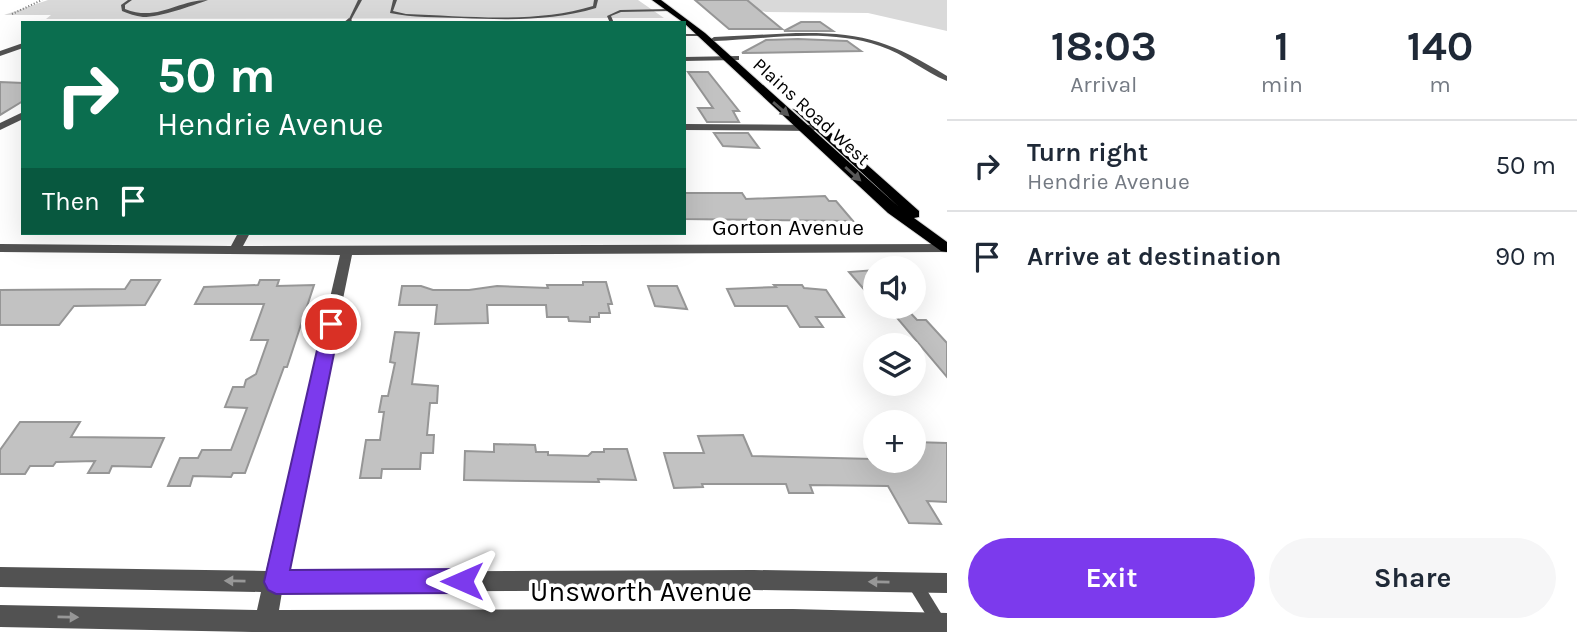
<!DOCTYPE html>
<html lang="en">
<head>
<meta charset="utf-8">
<style>
	body { margin:0; font-family:Karla,sans-serif; background:#f6f6f7; color:#1f2937; height:100vh; display:flex; flex-direction:column; font-size:26px; white-space:nowrap }
	* { box-sizing:border-box; margin:0 }
	p { font-size:23px; color:#747a83 }
	.icon { flex:none; width:38px; height:38px; fill:none; stroke:currentColor; stroke-width:2; stroke-linecap:round; stroke-linejoin:round }
	.map { position:relative; flex:1; overflow:hidden }
	.panel { display:flex; flex-direction:column; background:#fff; width:630px }
	.panel>* { flex:none }
	.top-card { position:absolute; left:21px; top:21px; width:665px; height:214px; border-radius:0px; box-shadow:0 7px 28px #0002; background:#0b6e4f; color:#fff; overflow:hidden }
	.buttons { position:absolute; left:863px; top:256px; display:grid; gap:14px }
	.buttons a { display:grid; place-items:center; width:63px; height:63px; border-radius:50%; background:#fff; box-shadow:0 7px 28px #0002; font-size:35px }
	.pin { position:absolute; display:grid; place-items:center; width:60px; height:60px; color:#fff; margin:-30px; border:4px solid #fff; border-radius:50%; box-shadow:0 2px 7px #0007 }
	.me { position:absolute; width:77px; margin:-38px; rotate:270deg; stroke-linejoin:round; filter:drop-shadow(0 0 5px #0008) }
	.turn { display:flex; align-items:center; gap:24px; height:147px; padding:0 21px; font-size:32px }
	.turn .icon { width:91px; height:91px; stroke-width:2.5 }
	.turn b { display:block; font-size:49px; line-height:60px }
	.then { display:flex; align-items:center; height:66px; padding:0 21px; background:#0003; gap:14px; font-size:26px }
	.eta { display:flex; justify-content:space-evenly; align-items:center; height:119px; text-align:center }
	.eta b { font-size:42px; font-weight:700; line-height:49px }
	.primary-button { display:flex; gap:14px; margin-top:auto; padding:14px 21px }
	.primary-button a { flex:1; height:80px; border-radius:42px; background:#7c3aed; color:#fff; font-size:28px; font-weight:700; line-height:80px; text-align:center }
	.primary-button a+a { background:#f6f6f7; color:#1f2937 }
	ul { padding:0; list-style:none }
	li { display:flex; align-items:center; gap:21px; height:91px; padding:0 21px; border-top:2px solid #e0e1e3 }
	li div { flex:1 }
	li b { display:block; font-size:26px }
	li em { font-style:normal }
	main { display:flex; flex:1; min-height:0 }
	.map>svg:first-child { display:block }
	.green { fill:#d9d9d9 }
	.building { fill:#c2c2c2; stroke:#969696; stroke-width:2 }
	.lines { fill:none; stroke-linecap:round; stroke-linejoin:round }
	.primary-casing { stroke:#dbdbdb; stroke-width:2 }
	.path { stroke:#747474; stroke-width:2; stroke-dasharray:1 2; stroke-linecap:butt }
	.lane { fill:#525252; fill-rule:evenodd }
	.street { fill:#525252; fill-rule:evenodd }
	.primary { fill:#000; fill-rule:evenodd }
	.oneway { fill:#595959 }
	.oneway2 { fill:#979797 }
	.route { fill:#7c3aed; stroke:#51269a; stroke-width:2 }
	.labels { text-anchor:middle; stroke-width:7; stroke-linejoin:round; paint-order:stroke }
	.far-street-label { font-size:19px; fill:#000; stroke:#fff }
	.street-label { font-size:23px; fill:#000; stroke:#fff }
	.near-street-label { font-size:28px; fill:#000; stroke:#fff }
</style>
</head>
<body>
<main>
<div class="map">
<svg width="947" height="632" viewBox="0 0 947 632">
	<rect width="100%" height="100%" fill="#fff"/>
	<!-- green -->
	<g class="green">
		<polygon points="48,0 638,0 664,18 46,19 51,15 4,15"/>
		<polygon points="738,0 947,0 947,31 868,13 766,12 753,9"/>
	</g>
	<!-- building -->
	<g class="building">
		<polygon points="695,0 747,0 782,29 729,29"/>
		<polygon points="801,22 820,22 833,31 784,31"/>
		<polygon points="798,39 847,41 861,51 742,53 766,40"/>
		<polygon points="688,72 708,72 739,111 733,111 739,122 707,122 698,108 713,108"/>
		<polygon points="0,82 23,83 23,101 0,115"/>
		<polygon points="714,133 748,133 759,148 723,146"/>
		<polygon points="684,193 742,193 746,199 825,196 829,201 836,201 853,221 684,219"/>
		<polygon points="875,270 875,302 849,272"/>
		<polygon points="131,280 160,280 145,305 74,306 59,325 0,325 0,290 125,289"/>
		<polygon points="260,280 279,280 277,286 314,285 287,367 284,367 245,473 233,473 231,477 193,476 190,486 168,486 180,458 198,458 202,450 231,450 247,408 225,407 233,387 244,387 246,380 256,374 268,340 251,340 264,304 195,304 204,287 258,285"/>
		<polygon points="583,282 606,282 612,304 608,304 610,313 599,313 599,317 590,317 590,322 569,321 568,317 547,317 546,305 487,305 488,323 435,324 437,305 399,305 402,286 421,286 433,290 469,290 497,286 548,288 547,285 583,285"/>
		<polygon points="774,285 802,285 804,288 826,290 844,317 816,317 823,327 800,327 787,306 735,306 727,289 776,287"/>
		<polygon points="648,286 677,286 687,309 655,306"/>
		<polygon points="887,306 904,306 917,320 926,320 947,343 947,377"/>
		<polygon points="395,332 419,333 412,384 438,386 437,403 430,403 427,435 434,435 433,453 421,453 420,469 382,469 381,478 360,478 366,440 380,440 384,412 379,412 382,396 388,396 395,363 390,362"/>
		<polygon points="20,422 80,422 71,437 164,438 151,467 112,466 109,473 88,473 95,461 56,462 53,466 30,466 25,474 0,474 0,450"/>
		<polygon points="743,435 752,456 914,460 914,442 947,443 947,502 927,501 941,524 909,523 888,486 810,485 813,493 789,493 786,484 702,484 703,487 674,488 664,453 704,453 698,436"/>
		<polygon points="494,444 535,445 536,452 548,452 548,455 588,456 592,452 604,452 604,449 627,449 636,480 598,479 599,482 464,480 465,451 494,452"/>
	</g>
	<g class="lines">
		<defs>
			<polygon id="primary" points="652,0 661,0 705,33 899,207 793,109 802,107 919,211 919,217 914,218 947,242 947,252 941,251 888,213 684,23"/>
		</defs>
		<!-- primary casing -->
		<use href="#primary" class="primary-casing"/>
		<!-- path -->
		<polyline class="path" points="12,14 42,0"/>
		<!-- lane -->
		<g class="lane">
			<path d="M 128,0 L 132,0 L 125,5 L 125,9 C 158,22 177,0 208,0 C 191,6 161,17 143,17 C 135,16 129,14 122,11 L 121,5 Z"/>
			<polygon points="358,0 362,0 351,20 348,21"/>
			<path d="M 393,0 L 397,0 L 393,11 L 406,14 C 466,16 535,24 593,6 L 594,0 L 598,0 L 596,8 C 553,21 506,20 461,18 C 437,17 413,18 390,13 Z"/>
			<polygon points="670,9 671,11 621,12 611,16 614,23 610,23 607,16 620,10"/>
			<polygon points="684,34 702,34 704,35 702,36 684,36"/>
			<polygon points="915,577 920,579 944,618 946,623 944,628 939,630 934,628 910,589 908,584 910,579"/>
		</g>
		<!-- street -->
		<g class="street">
			<polygon points="349,18 352,20 350,23 343,23"/>
			<path d="M 796,33 C 863,32 890,41 947,76 L 947,81 C 924,72 905,54 880,46 C 828,28 768,39 714,41 L 711,39 L 714,37 Z"/>
			<polygon points="23,43 23,48 0,56 0,51"/>
			<polygon points="739,56 739,60 736,60 684,61 684,57"/>
			<polygon points="23,112 23,119 0,130 0,123"/>
			<polygon points="684,124 813,125 818,128 813,131 684,130"/>
			<polygon points="238,233 250,233 243,246 947,244 947,252 352,255 287,572 754,570 947,573 947,593 754,590 282,592 279,610 793,609 947,613 947,632 252,632 0,627 0,605 257,610 261,592 0,587 0,567 266,571 340,255 0,252 0,244 231,246"/>
		</g>
		<!-- primary -->
		<use href="#primary" class="primary"/>
	</g>
	<!-- one-way arrows -->
	<defs><path id="oneway-solid" d="M-6-.8H1V-3.2L6.5 0L1 3.2V.8H-6Z" transform="scale(1.75)"/></defs>
	<g class="oneway">
		<use href="#oneway-solid" transform="translate(781 109) rotate(41)"/>
		<use href="#oneway-solid" transform="translate(853 174) rotate(42)"/>
	</g>
	<g class="oneway2">
		<use href="#oneway-solid" transform="translate(235 581) rotate(-179)"/>
		<use href="#oneway-solid" transform="translate(879 582) rotate(-179)"/>
		<use href="#oneway-solid" transform="translate(68 617) rotate(1)"/>
	</g>
	<!-- route -->
	<polygon class="route" points="331,319 340,324 290,570 462,569 470,573 474,581 470,590 462,593 276,594 268,590 264,582 323,324"/>
	<g class="labels">
		<!-- far-street labels -->
		<g class="far-street-label">
			<text transform="translate(812 111) rotate(42)" y="7">Plains Road West</text>
		</g>
		<!-- street labels -->
		<g class="street-label">
			<text x="788" y="235">Gorton Avenue</text>
		</g>
		<!-- near-street labels -->
		<g class="near-street-label">
			<text x="641" y="601">Unsworth Avenue</text>
		</g>
	</g>
</svg>
<div class="buttons">
<a><svg class="icon" aria-label="sound" viewBox="0 0 24 24"><path d="M4 9h4l5-4v14l-5-4H4zM17 9q2 3 0 6"/></svg></a>
<a><svg class="icon" aria-label="layers" viewBox="0 0 24 24"><path d="M12 4l9 5-9 5-9-5zM3 14l9 5 9-5"/></svg></a>
<a>+</a>
</div>
<div class="pin" style="left:331px;top:324px;background:#d93025"><svg class="icon" aria-label="arrive" viewBox="0 0 24 24"><path d="M6 21V4h12l-3 4 3 4H6"/></svg></div>
<svg class="me" style="left:462px;top:581px" viewBox="-20 -20 40 40"><path d="M0-17L14 15 0 8-14 15z" fill="#7c3aed" stroke="#fff" stroke-width="4"/></svg>
<div class="top-card">
<div class="turn"><svg class="icon" aria-label="right" viewBox="0 0 24 24"><path d="M7 20v-9h11M14 6l5 5-5 5"/></svg><div><b>50 m</b>Hendrie Avenue</div></div>
<div class="then">Then<svg class="icon" aria-label="arrive" viewBox="0 0 24 24"><path d="M6 21V4h12l-3 4 3 4H6"/></svg></div>
</div>
</div>
<section class="panel">
<div class="eta">
<div><b>18:03</b><p>Arrival</p></div>
<div><b>1</b><p>min</p></div>
<div><b>140</b><p>m</p></div>
</div>
<ul>
<li><svg class="icon" aria-label="right" viewBox="0 0 24 24"><path d="M7 20v-9h11M14 6l5 5-5 5"/></svg><div><b>Turn right</b><p>Hendrie Avenue</p></div><em>50 m</em></li>
<li><svg class="icon" aria-label="arrive" viewBox="0 0 24 24"><path d="M6 21V4h12l-3 4 3 4H6"/></svg><div><b>Arrive at destination</b></div><em>90 m</em></li>
</ul>
<div class="primary-button"><a>Exit</a><a>Share</a></div>
</section>
</main>
</body>
</html>
